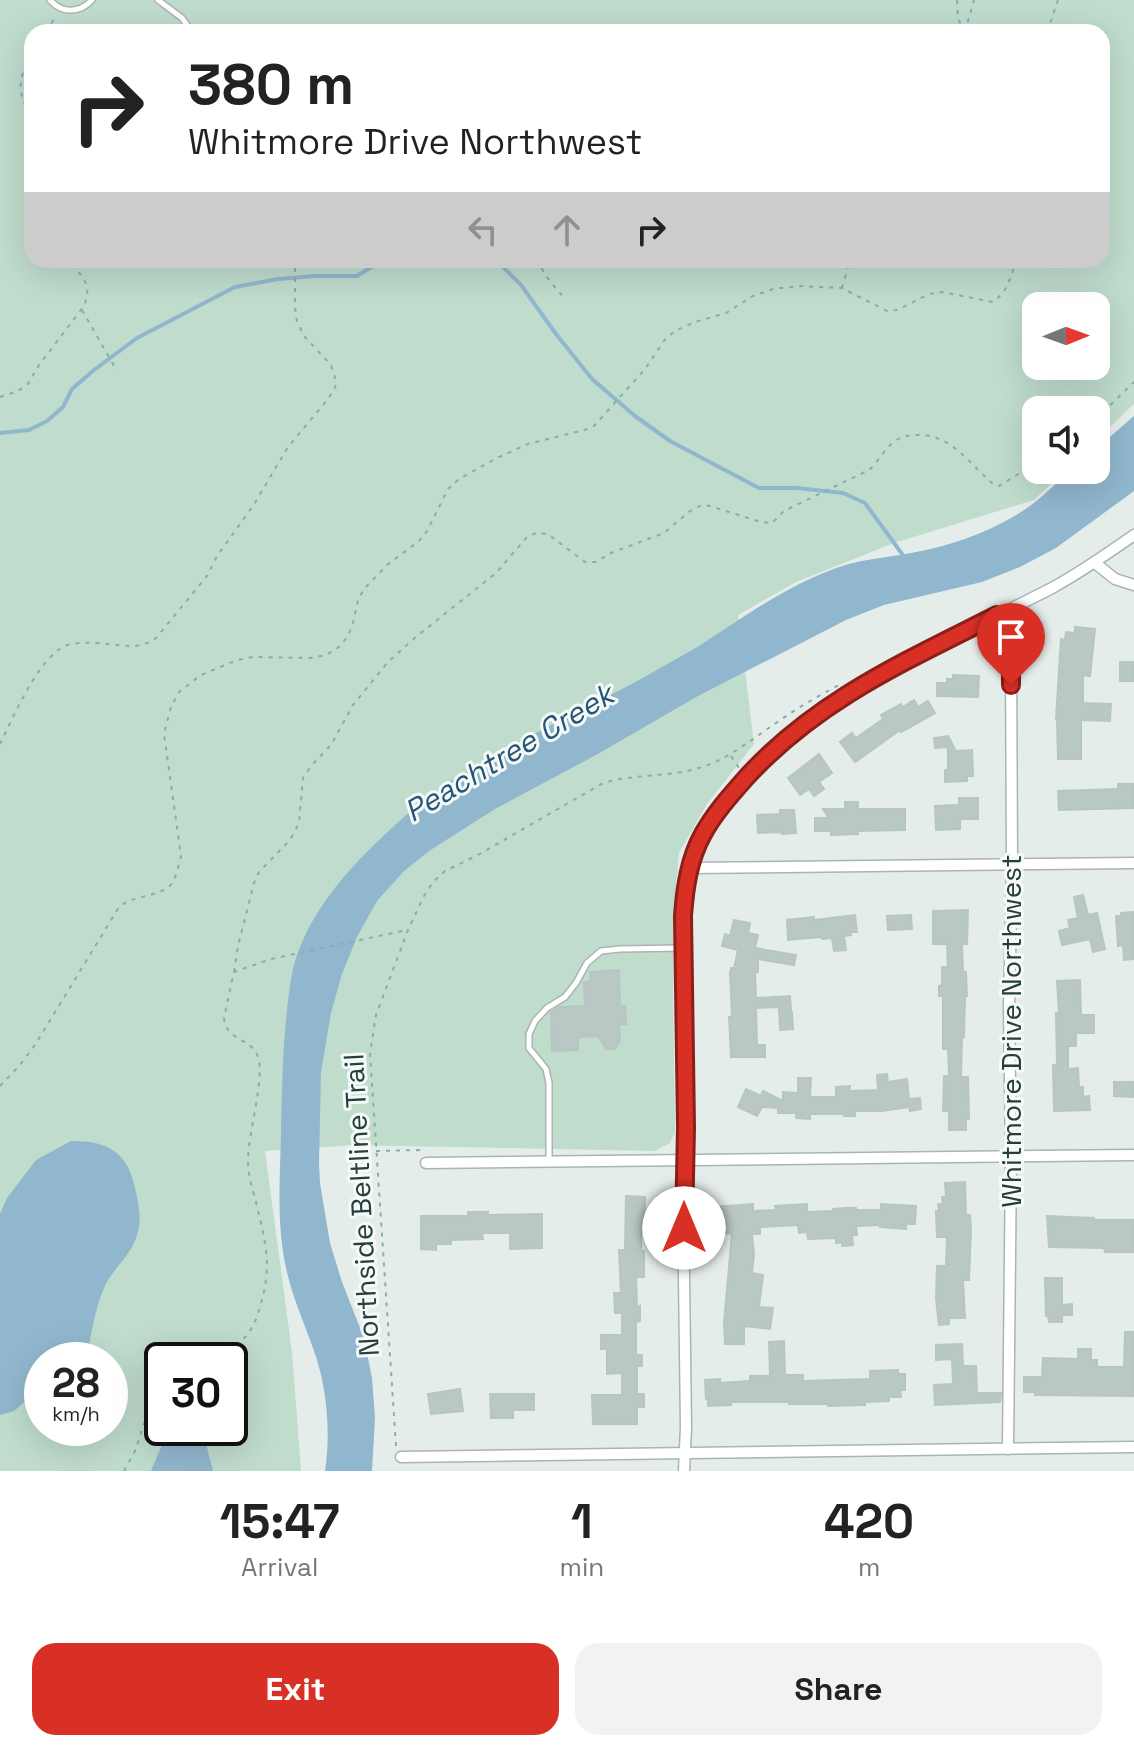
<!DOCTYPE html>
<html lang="en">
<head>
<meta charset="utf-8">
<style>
	body { margin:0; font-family:"Space Grotesk",sans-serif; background:#f2f2f2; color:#222; height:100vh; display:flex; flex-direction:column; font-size:30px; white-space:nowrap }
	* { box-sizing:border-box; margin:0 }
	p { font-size:26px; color:#767676 }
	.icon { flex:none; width:44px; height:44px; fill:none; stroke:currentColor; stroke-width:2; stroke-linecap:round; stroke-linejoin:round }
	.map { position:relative; height:1471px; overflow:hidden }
	.side { display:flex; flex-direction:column; background:#fff; flex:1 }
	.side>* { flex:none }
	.top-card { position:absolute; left:24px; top:24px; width:1086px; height:244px; border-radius:24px; box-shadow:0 8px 32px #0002; background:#fff; color:#222; overflow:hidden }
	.needle { width:52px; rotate:89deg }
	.fabs { position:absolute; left:1022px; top:292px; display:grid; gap:16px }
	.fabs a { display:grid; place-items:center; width:88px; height:88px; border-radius:16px; background:#fff; box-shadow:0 8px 32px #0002; font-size:40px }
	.speed { position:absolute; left:24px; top:1342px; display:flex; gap:16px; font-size:40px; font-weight:700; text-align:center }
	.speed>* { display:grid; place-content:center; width:104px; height:104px; border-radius:50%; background:#fff; box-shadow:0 8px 32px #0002; line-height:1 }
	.speed small { font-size:20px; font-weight:400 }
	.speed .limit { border:4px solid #111; border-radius:12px; background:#fff; color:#111 }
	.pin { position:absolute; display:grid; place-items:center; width:68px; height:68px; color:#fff; margin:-82px -34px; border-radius:50% 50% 50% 0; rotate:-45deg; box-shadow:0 0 8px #0007 }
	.pin .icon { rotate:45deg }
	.me { position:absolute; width:88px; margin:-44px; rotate:0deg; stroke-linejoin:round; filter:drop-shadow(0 0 6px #0008) }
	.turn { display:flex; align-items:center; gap:28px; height:168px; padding:0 32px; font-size:36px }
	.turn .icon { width:104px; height:104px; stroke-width:2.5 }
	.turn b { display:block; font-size:56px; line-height:68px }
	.lanes { display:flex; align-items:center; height:76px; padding:0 32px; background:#0003; justify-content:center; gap:40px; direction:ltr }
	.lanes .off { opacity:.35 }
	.eta { display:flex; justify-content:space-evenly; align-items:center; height:136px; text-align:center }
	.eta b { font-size:48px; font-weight:600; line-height:56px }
	.button { display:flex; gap:16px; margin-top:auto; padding:16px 32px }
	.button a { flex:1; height:92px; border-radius:24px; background:#d93025; color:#fff; font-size:32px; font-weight:600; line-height:92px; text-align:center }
	.button a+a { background:#f2f2f2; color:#222 }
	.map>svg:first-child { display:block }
	.green { fill:#bfdccd; fill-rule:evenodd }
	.water { fill:#91b7ce }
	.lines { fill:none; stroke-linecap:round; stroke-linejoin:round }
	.stream { stroke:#91b7ce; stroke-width:4 }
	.building { fill:#bac8c5; stroke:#b7c6c3; stroke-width:2 }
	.lane-casing { stroke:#a8b5b3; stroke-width:8 }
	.street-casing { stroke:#a8b5b3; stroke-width:13 }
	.path { stroke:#87aeaa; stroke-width:2; stroke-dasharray:4 6; stroke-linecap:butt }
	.lane { stroke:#fff; stroke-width:5 }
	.street { stroke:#fff; stroke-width:10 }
	.route-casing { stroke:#8d1f18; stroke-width:20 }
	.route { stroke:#d93025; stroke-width:14 }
	.labels { text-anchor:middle; stroke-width:6; stroke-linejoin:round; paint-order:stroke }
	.street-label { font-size:28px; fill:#253e3c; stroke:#f5f9f8 }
	.water-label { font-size:30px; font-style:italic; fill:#235676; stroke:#f5f9f8 }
</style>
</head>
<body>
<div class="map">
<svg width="1134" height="1471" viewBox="0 0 1134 1471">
	<rect width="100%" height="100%" fill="#e5edeb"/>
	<!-- green -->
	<path class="green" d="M 0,0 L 1134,0 L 1134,404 L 1096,440 L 1096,410 L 1036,410 L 1036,470 L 1065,470 L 1034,500 L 894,543 L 796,582 L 738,615 L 754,744 L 707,804 L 679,853 L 674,909 L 673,993 L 675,1132 L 670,1143 L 655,1151 L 354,1145 L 265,1151 L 292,1352 L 301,1471 L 0,1471 ZM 32,32 L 1102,32 L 1102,260 L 32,260 ZM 1036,306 L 1096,306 L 1096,366 L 1036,366 ZM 42,1360 L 110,1360 L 110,1428 L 42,1428 ZM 162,1360 L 230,1360 L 230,1428 L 162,1428 Z"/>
	<!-- water -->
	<g class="water">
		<path d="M 1134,416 L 1134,491 L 1056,548 L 1020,567 L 982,582 L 884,605 L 846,620 L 698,696 L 596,755 L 495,809 L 429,851 L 404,871 L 377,901 L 357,937 L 342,974 L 331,1013 L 321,1072 L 319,1163 L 320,1183 L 330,1243 L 342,1282 L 364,1338 L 372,1378 L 375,1418 L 372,1471 L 325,1471 C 331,1431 327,1386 313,1348 C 304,1322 293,1299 287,1272 C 276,1226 280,1180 281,1133 C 282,1082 283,1030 291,979 C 299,933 328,893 359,860 C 385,834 411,808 442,787 C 507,743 580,713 648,675 C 665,665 682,656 699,646 C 736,622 772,596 812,578 C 825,572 840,566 853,563 C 872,558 892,557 911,553 C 949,546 988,533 1021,512 C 1039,501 1055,484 1071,470 L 1096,470 L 1096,449 Z"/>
		<path d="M 71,1141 C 111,1141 128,1153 136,1192 C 139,1207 142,1221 137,1235 C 132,1255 112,1269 104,1288 C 94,1310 92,1336 85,1360 L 42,1360 L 42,1387 L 14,1411 L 0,1415 L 0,1214 L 7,1198 L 36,1160 Z"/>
		<polygon points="169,1428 202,1428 213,1471 151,1471"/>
	</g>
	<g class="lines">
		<!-- stream -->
		<g class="stream">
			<polyline points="496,260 521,285 556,334 592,379 635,416 670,441 759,488 797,488 843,493 865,503 905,558"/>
			<polyline points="0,433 29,430 47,421 63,407 72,389 94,370 137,338 235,287 278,279 315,276 357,276 383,260"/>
		</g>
	</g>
	<!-- building -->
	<g class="building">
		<polygon points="1075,627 1095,629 1090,676 1083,675 1083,703 1111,704 1110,721 1081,720 1081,759 1058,759 1057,719 1056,719 1061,639 1065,640 1066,632 1075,633"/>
		<rect x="1120" y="662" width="14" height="19"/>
		<polygon points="953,675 979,676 978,697 937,696 937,683 947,683 947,679 953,679"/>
		<polygon points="914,700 918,707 928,701 935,713 901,732 900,730 855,762 840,742 852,733 856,738 883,719 881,715 901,704 903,707"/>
		<polygon points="948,736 956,751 972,750 973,776 967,776 967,781 945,782 945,770 948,770 948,747 935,748 934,738"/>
		<polygon points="819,754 832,773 819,782 824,789 814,796 809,789 800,795 788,778"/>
		<polygon points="1118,784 1134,784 1134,808 1059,810 1058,791 1118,789"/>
		<polygon points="959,798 978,798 978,819 960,819 960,829 936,830 935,806 959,805"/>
		<polygon points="845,802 858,802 858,809 905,809 905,830 858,831 858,834 831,835 831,831 815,831 815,818 829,818 823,809 845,809"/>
		<polygon points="780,810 794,810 796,833 782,834 781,832 758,833 757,815 780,814"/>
		<polygon points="1083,895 1088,915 1097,913 1105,949 1093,952 1090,939 1062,945 1059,931 1070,928 1068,920 1078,918 1074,897"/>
		<polygon points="968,910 967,944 962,944 963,972 966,972 967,996 965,996 964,1037 962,1037 961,1077 968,1077 969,1119 966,1119 966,1130 949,1130 949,1111 943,1111 944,1076 949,1076 948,1049 943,1049 943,996 939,996 939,986 942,985 942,967 948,967 947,944 933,944 933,911"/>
		<polygon points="1134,912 1134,959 1124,960 1123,945 1118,946 1116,916 1121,916 1121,913"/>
		<polygon points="855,915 857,932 843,932 852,935 844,936 846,950 834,951 832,938 822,939 821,937 788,940 787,920 814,917 814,920"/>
		<polygon points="911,915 912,929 888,930 887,916"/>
		<polygon points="734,920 750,923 748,933 758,935 755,948 796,955 794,965 758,959 758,972 755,972 756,998 790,996 791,1012 792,1012 793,1029 780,1030 779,1007 756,1008 757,1045 765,1045 765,1057 731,1057 729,1017 732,1017 730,972 731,972 731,968 734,968 738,950 722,946 725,934 730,936"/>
		<polygon points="619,970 620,1006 625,1006 626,1024 619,1024 620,1041 615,1049 606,1049 598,1036 578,1037 578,1050 552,1051 551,1012 560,1007 585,1006 584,982 591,981 590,972"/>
		<polygon points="1080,980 1081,1015 1094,1015 1094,1033 1076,1033 1076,1046 1068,1046 1068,1069 1078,1068 1079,1087 1083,1087 1083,1097 1089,1096 1090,1110 1054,1111 1053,1065 1057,1065 1056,1013 1059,1013 1057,981"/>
		<polygon points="887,1074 888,1082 907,1079 909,1099 920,1098 921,1109 910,1111 909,1107 882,1111 855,1111 855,1116 844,1116 844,1114 810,1114 810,1119 796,1118 796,1113 778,1113 778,1108 762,1107 757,1116 738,1107 746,1089 761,1096 763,1091 783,1101 783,1092 798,1093 798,1078 811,1078 810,1097 836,1097 836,1087 850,1086 849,1091 878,1090 877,1075"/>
		<polygon points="1114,1082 1134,1082 1134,1097 1114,1096"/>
		<polygon points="965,1182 966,1215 970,1215 971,1230 969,1280 963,1280 965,1318 949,1318 949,1324 939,1325 936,1299 937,1266 946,1266 947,1237 937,1237 936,1211 939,1211 938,1204 943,1204 942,1197 946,1197 945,1183"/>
		<polygon points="626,1196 645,1197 644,1227 641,1227 641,1251 644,1251 644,1277 636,1277 637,1307 640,1306 640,1321 636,1322 636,1355 642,1355 642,1366 637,1366 637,1394 644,1394 644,1407 637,1407 637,1424 593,1424 592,1395 622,1395 622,1373 607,1374 607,1349 601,1349 601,1335 622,1335 622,1313 615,1313 614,1293 621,1293 619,1250 625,1250"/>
		<polygon points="753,1204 753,1211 776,1210 775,1206 807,1204 807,1212 833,1211 833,1209 847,1208 856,1208 856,1210 881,1210 881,1204 916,1206 915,1224 906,1224 906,1229 880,1227 880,1225 856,1226 857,1235 852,1235 853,1245 842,1246 842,1242 836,1243 836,1238 808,1239 807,1232 799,1233 798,1225 760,1227 760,1234 752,1234 754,1254 752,1273 763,1275 759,1307 773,1308 770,1329 744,1326 744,1344 725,1344 724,1323 732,1233 721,1234 721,1229 716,1230 715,1207"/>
		<polygon points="468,1212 488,1212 488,1215 542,1214 542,1248 510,1249 510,1233 482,1233 483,1239 451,1240 451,1244 436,1244 436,1250 421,1249 421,1216 468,1216"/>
		<polygon points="1047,1216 1094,1218 1094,1220 1134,1220 1134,1252 1105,1252 1104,1248 1049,1247"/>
		<polygon points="1045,1278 1062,1278 1062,1305 1072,1304 1072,1315 1062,1315 1062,1322 1049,1322 1048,1316 1046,1316"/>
		<polygon points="1125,1332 1134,1332 1134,1396 1035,1395 1035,1392 1024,1392 1024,1377 1042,1377 1043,1358 1078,1359 1078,1349 1091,1349 1091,1360 1097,1360 1097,1367 1124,1367"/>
		<polygon points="784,1341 785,1375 803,1375 803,1381 870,1379 870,1371 898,1370 898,1374 905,1374 905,1390 900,1390 901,1397 889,1397 889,1401 865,1402 865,1405 828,1406 828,1404 789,1404 789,1402 731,1402 731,1405 708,1406 708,1399 706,1399 705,1380 720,1379 720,1383 750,1381 750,1376 770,1376 769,1342"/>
		<polygon points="962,1344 963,1366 976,1366 977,1393 1001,1393 1000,1402 935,1405 934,1385 953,1384 952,1359 936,1360 936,1345"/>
		<polygon points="460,1389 463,1411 431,1414 428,1394"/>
		<polygon points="490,1394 534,1394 534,1410 513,1410 513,1418 491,1418"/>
	</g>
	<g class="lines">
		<defs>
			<g id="lane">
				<path d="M 50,0 C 62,14 80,13 92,0"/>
				<polyline points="158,0 182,18 192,32"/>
				<polyline points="549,1161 549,1083 546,1069 529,1048 529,1034 535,1021 547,1008 565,997 576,983 587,963 601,951 620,949 683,948"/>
			</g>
			<g id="street">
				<polyline points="1095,563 1115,579 1134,585"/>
				<polyline points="997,615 1007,632 1011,655 1012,864 1009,1007 1011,1157 1008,1449"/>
				<polyline points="690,868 1134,863"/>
				<polyline points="426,1163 1134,1155"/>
				<polyline points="401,1457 1134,1447"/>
				<path d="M 684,1471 L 686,1427 L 683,1201 L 686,1127 L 683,916 C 685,888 690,859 703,834 C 714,814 729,797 744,780 C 827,688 944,644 1052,588 C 1081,572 1107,554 1134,535"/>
			</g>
		</defs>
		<!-- lane casing -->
		<use href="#lane" class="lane-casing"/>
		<!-- street casing -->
		<use href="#street" class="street-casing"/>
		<!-- path -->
		<g class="path">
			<polyline points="957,0 958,19 964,30"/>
			<polyline points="46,32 56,16"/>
			<polyline points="965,32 974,0"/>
			<polyline points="1047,32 1058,0"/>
			<path d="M 32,55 C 18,76 16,95 32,116"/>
			<polyline points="536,260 549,280 565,299"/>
			<polyline points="842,288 850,260"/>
			<polyline points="82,310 117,371"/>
			<path d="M 0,397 L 18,391 L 28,384 L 39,365 L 84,306 C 92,285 84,279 72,264 L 71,260"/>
			<polyline points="1096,419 1134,382"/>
			<path d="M 0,744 C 13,718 38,658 65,646 C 78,641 94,643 108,644 C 126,646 141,649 156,638 L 207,576 L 217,556 L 253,506 L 288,447 L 328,399 L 335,388 L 336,381 L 331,365 L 305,337 L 297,322 L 295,307 L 295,260"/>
			<polyline points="731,756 739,768"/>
			<path d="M 234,972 L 238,946 L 254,883 L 259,872 L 290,840 L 299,823 L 303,778 L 312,765 L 331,745 L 353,705 L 388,662 L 417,636 L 496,573 L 527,537 L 536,533 L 548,534 L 585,562 L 596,562 L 611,553 L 664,533 L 690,511 L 702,505 L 710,506 L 761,522 L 772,523 L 784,511 L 869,470 C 879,461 884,449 895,441 C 902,436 910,435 919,435 C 950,434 970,464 992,483 L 999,486 L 1036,463"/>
			<path d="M 0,1086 L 20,1065 L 35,1045 L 119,907 C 134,894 162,898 173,882 C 177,874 179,864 181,856 L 164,734 L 171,707 L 179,692 L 201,675 L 237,660 L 253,657 L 310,658 L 326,655 L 339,647 L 348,636 L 353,623 L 358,600 L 364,589 L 387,565 L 419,541 L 427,531 L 448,489 L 459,479 L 495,459 L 528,444 L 588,429 L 594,426 L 645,369 L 666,338 L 677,330 L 695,322 L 726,313 L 753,296 L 773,289 L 799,286 L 842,288 L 887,311 L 897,310 L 929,294 L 942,292 L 993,302 C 1008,291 1011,277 1016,260"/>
			<polyline points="376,1151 422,1150"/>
			<path d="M 210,1360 C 216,1355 223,1350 230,1346 C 234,1345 238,1344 241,1341 C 250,1334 256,1321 259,1310 C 273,1266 266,1245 256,1202 C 252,1188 248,1174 248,1160 C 248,1134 265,1078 258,1057 C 252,1038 226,1041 224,1018 L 234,972 L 271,959 L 407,930"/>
			<path d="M 396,1446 L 370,1054 L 376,1015 L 408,930 L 424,896 L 433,882 L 445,871 L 478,855 L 603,783 C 637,773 674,778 708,765 C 733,755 754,738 776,723 C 797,708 818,696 841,684"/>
			<path d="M 124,1471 C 127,1465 131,1459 134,1453 C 144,1430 140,1419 162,1401"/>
		</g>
		<!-- lane -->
		<use href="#lane" class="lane"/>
		<!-- street -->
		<use href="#street" class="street"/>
	</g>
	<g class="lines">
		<defs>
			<path id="route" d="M 684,1228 L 686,1127 L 683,916 C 685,888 689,859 703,834 C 714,814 729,797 744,780 C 815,701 904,662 997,615 C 1011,641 1011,656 1011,685"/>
		</defs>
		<!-- route casing -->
		<use href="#route" class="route-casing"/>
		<!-- route -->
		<use href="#route" class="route"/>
	</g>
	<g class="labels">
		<!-- street labels -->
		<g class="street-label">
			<text transform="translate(1011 1031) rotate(-90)" y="10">Whitmore Drive Northwest</text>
			<text transform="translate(361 1205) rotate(-93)" y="10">Northside Beltline Trail</text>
		</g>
		<!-- water labels -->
		<g class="water-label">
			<text transform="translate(509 753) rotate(-31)" y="10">Peachtree Creek</text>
		</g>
	</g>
</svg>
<div class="fabs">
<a><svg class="needle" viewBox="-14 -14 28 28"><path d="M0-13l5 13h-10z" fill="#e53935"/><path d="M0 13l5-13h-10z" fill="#767676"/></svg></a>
<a><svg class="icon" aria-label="sound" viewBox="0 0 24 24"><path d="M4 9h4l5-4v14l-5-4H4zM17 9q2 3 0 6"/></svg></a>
</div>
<div class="speed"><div>28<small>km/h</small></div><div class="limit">30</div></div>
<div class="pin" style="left:1011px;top:685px;background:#d93025"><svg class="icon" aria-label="arrive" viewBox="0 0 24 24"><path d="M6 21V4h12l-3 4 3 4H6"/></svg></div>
<svg class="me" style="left:684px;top:1228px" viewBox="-20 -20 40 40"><circle r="19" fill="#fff"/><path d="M0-13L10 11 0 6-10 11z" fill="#d93025"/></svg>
<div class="top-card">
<div class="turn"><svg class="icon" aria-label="right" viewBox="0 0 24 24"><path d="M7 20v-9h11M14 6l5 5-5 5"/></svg><div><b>380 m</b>Whitmore Drive Northwest</div></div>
<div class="lanes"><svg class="icon off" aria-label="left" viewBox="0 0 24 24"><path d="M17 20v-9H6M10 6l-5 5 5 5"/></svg><svg class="icon off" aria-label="ahead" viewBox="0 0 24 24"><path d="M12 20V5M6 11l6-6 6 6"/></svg><svg class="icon" aria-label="right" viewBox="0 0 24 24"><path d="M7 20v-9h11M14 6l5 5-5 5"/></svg></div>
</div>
</div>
<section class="side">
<div class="eta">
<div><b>15:47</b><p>Arrival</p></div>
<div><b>1</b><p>min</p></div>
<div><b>420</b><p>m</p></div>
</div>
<div class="button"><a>Exit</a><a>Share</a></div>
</section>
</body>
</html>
